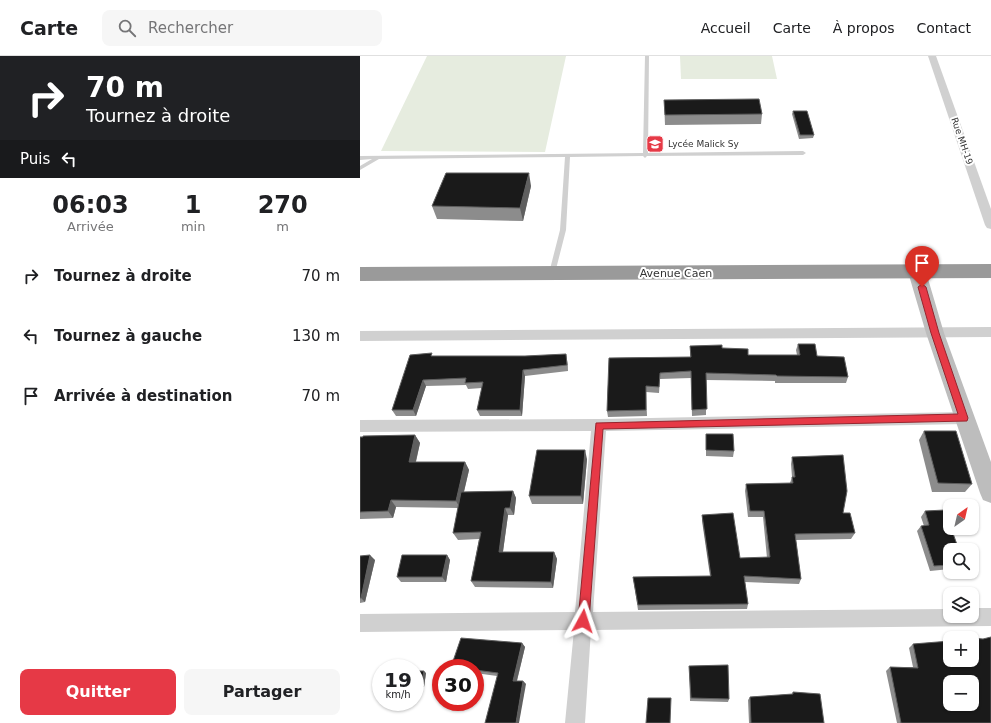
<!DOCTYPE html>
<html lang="fr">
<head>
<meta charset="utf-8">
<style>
	body { margin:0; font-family:"DejaVu Sans",sans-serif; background:#f6f6f6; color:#202124; height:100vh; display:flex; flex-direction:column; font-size:15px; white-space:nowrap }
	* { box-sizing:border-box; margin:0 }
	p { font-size:13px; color:#757577 }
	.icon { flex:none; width:22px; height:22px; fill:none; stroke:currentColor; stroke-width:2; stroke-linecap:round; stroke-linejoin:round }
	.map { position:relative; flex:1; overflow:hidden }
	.details { display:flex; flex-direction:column; background:#fff; width:360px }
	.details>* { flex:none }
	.hud { background:#202124; color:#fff; overflow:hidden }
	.needle { width:26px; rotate:34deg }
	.tools { position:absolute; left:583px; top:443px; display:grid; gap:8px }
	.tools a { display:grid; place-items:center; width:36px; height:36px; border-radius:8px; background:#fff; box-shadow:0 1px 3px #0004; font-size:20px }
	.speed { position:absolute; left:12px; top:603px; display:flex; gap:8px; font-size:20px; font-weight:700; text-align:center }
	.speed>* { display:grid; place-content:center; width:52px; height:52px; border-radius:50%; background:#fff; box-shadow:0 1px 3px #0004; line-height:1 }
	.speed small { font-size:10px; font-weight:400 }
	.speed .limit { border:6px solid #d22; background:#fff; color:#111 }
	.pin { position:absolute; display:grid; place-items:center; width:34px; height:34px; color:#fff; margin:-41px -17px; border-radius:50% 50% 50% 0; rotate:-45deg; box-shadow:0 0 4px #0007 }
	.pin .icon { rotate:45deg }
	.me { position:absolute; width:44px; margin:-22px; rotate:5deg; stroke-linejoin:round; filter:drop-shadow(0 0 3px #0008) }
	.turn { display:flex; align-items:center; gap:14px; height:84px; padding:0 20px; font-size:18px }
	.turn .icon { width:52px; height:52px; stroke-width:2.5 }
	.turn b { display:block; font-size:28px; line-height:34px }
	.then { display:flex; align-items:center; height:38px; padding:0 20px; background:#0003; gap:8px; font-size:15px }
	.eta { display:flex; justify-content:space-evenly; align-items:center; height:68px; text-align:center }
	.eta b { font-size:24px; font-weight:700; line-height:28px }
	.button { display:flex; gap:8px; margin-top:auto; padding:8px 20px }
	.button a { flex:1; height:46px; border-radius:8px; background:#e63946; color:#fff; font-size:16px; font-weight:700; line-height:46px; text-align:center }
	.button a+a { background:#f6f6f6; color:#202124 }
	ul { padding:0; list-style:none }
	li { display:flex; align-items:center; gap:12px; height:60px; padding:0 20px }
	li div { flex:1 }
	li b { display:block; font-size:15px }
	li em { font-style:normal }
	header { display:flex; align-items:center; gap:24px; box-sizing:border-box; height:56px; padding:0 20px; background:#fff; border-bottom:1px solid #e0e0e0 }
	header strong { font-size:19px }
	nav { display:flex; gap:22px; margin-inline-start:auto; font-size:14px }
	.search { width:280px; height:36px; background:#f6f6f6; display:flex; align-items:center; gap:10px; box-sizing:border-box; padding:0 14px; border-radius:8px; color:#757577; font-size:15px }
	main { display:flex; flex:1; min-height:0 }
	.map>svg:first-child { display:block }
	.green { fill:#e6ecdf }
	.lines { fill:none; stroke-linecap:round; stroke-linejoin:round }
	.lane { fill:#d0d0d0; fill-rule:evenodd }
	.street { fill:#d0d0d0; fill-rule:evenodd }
	.secondary { fill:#bdbdbd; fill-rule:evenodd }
	.highway { fill:#9a9a9a; fill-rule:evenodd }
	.wall { fill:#8c8c8c }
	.shaded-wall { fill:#5f5f5f }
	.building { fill:#1a1a1a; stroke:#5f5f5f; fill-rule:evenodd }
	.route { fill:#e63946; stroke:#96252e }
	.labels { text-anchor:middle; stroke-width:4; stroke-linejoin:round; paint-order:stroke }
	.far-street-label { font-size:9px; fill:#333; stroke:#fff }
	.far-poi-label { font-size:9px; fill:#333; stroke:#fff; text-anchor:start }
	.street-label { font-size:11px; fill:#333; stroke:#fff }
</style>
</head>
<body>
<header>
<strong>Carte</strong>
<div class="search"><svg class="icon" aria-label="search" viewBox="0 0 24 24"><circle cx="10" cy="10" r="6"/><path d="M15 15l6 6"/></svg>Rechercher</div>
<nav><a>Accueil</a><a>Carte</a><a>À propos</a><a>Contact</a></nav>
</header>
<main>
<section class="details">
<div class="hud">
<div class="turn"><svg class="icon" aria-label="right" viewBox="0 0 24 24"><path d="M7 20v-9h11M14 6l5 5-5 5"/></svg><div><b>70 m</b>Tournez à droite</div></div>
<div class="then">Puis<svg class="icon" aria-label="left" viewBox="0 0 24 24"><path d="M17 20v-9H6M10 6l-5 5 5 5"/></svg></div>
</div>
<div class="eta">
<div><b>06:03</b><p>Arrivée</p></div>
<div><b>1</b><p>min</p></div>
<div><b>270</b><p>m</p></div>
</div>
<ul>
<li><svg class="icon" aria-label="right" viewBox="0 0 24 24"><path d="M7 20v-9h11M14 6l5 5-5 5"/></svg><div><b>Tournez à droite</b></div><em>70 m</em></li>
<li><svg class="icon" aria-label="left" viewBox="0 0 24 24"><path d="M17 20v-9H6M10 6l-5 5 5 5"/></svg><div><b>Tournez à gauche</b></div><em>130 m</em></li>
<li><svg class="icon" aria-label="arrive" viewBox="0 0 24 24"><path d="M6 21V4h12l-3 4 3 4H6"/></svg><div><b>Arrivée à destination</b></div><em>70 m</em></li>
</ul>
<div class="button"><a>Quitter</a><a>Partager</a></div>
</section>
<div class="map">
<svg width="631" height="667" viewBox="0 0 631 667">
	<rect width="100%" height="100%" fill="#fff"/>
	<!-- green -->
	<g class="green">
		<polygon points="67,0 206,0 185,96 21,95"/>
		<polygon points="320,0 412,0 417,23 321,23"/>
	</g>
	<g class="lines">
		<!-- lane -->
		<polygon class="lane" points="285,0 289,0 288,97 443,95 446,97 443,99 287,100 285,102 283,100 210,101 206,174 195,217 192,219 189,217 200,174 205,101 19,103 0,114 0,110 12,103 0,104 0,100 283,97"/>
		<!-- street -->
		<g class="street">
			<polygon points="568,0 576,0 631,153 631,173 627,172 625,169"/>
			<polygon points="631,271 631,281 0,285 0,275"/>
			<polygon points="604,356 609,358 611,362 609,366 604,368 246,375 233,556 590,553 590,560 612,560 612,552 631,552 631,570 231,574 225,667 205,667 214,574 0,576 0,558 215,556 231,375 0,376 0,364 239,363"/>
		</g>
		<!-- secondary -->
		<polygon class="secondary" points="557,210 563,212 566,216 584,277 631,406 631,447 623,444 620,437 566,277 548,216 551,212"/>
		<!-- highway -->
		<polygon class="highway" points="631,208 631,222 0,225 0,211"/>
	</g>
	<!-- wall -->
	<g class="wall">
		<polygon points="304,44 402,58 401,68 305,69"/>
		<polygon points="433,55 454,79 453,82 439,83 432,58"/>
		<polygon points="171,130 163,165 77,163 72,150"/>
		<polygon points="438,288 488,321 486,327 415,327 415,325 346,324 346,359 332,360 331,322 300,323 299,337 286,336 287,360 248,361 247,355 249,302 330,301 330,290 362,292 388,299 437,299 436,294"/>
		<polygon points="74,300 207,304 208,315 165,320 162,360 120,360 117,354 122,332 108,333 106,329 66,330 56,360 36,360 32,354"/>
		<polygon points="564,375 612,428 605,436 572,436 559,384"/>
		<polygon points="346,378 374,395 373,401 346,400"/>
		<polygon points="55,379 60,387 56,406 105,406 109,414 104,436 153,435 156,442 154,459 148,459 143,496 194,496 197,503 193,532 115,531 111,525 119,483 98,484 93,477 98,452 36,451 33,462 0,463 0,381"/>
		<polygon points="432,401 483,457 495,477 491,483 436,484 441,523 439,528 385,526 388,548 387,553 278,554 273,521 350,520 342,465 342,459 380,502 407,502 403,461 388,461 385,435 386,428 430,427 432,421 431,408"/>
		<polygon points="227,403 223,448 172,448 169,440"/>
		<polygon points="565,455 590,494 590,513 570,515 557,475 561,470 564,470 561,461"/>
		<polygon points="87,499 90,504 86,526 41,526 37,521"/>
		<polygon points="0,500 15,504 5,546 0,547"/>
		<polygon points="623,583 631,667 537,667 526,615 530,611 553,611 549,592 553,588"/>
		<polygon points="162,587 165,591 157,625 163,625 166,628 137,620 115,617 115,612 92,612 91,611"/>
		<polygon points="329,610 369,643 368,646 330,645"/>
		<polygon points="55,615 66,617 64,631 55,632"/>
		<polygon points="433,636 464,667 389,667 388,644 390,641 432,638"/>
	</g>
	<!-- shaded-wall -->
	<g class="shaded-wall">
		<polygon points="169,117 171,130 163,165 160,152"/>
		<polygon points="206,298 207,304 208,315 207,309"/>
		<polygon points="163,314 165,320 162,360 160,354"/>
		<polygon points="63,324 66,330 56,360 53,354"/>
		<polygon points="55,379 60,387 54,413 49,406"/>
		<polygon points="225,394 227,403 223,448 221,440"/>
		<polygon points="105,406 109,414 100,452 96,445"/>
		<polygon points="153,435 156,442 154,459 150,452"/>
		<polygon points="31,444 36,451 33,462 28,455"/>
		<polygon points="145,452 148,459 142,502 139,496"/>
		<polygon points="194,496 197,503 193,532 191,526"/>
		<polygon points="10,499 15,504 5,546 1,542"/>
		<polygon points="87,499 90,504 86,526 82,521"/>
		<polygon points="162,587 165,591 156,628 153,625"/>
		<polygon points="64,615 66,617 64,631 61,629"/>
		<polygon points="163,625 166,628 159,667 156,667"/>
	</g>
	<!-- building -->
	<g class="building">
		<polygon points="399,43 402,58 305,59 304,44"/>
		<polygon points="433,55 447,55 454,79 440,79"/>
		<polygon points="86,117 169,117 160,152 72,150"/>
		<polygon points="438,288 455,288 457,300 484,301 488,321 417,320 416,319 346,317 347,353 332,354 331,315 300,317 299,331 286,330 286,354 247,355 249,302 331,301 330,290 362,289 362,292 388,293 388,299 440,299"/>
		<polygon points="72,297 71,300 165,300 206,298 207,309 163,314 160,354 117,354 123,326 105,327 106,322 63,324 53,354 32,354 50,299"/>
		<polygon points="564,375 596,375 612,428 578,427"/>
		<polygon points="346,378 373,378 374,395 346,394"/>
		<polygon points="55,379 49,406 105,406 96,445 31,444 28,455 0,456 0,381 3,381 3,380"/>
		<polygon points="177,394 225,394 221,440 169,440"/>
		<polygon points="483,399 487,435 483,457 490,457 495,477 435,478 441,523 384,520 388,548 278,549 273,521 351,520 342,459 373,457 380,502 410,501 404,455 390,455 386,428 433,427 432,421 435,421 432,401"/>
		<polygon points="153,435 150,452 145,452 139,496 194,496 191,526 111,525 121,476 93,477 101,436"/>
		<polygon points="585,454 590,469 590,472 591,472 599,494 590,494 590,509 574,510 561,470 569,469 565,455"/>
		<polygon points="10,499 1,542 0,542 0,500"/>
		<polygon points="42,499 87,499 82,521 37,521"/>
		<polygon points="598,580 611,582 598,582"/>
		<path d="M 631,581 L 631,667 L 541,667 L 530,611 L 558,612 L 553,588 L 590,585 L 590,604 L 612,604 L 612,582 L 623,583 ZM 590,626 L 612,626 L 612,648 L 590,648 Z"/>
		<polygon points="101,582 162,587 153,625 163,625 156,667 125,667 138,617 115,614 115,612 99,612 91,611"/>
		<polygon points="368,609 369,643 331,642 329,610"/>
		<polygon points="55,615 64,615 61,629 55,630"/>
		<polygon points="433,636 460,638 464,667 391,667 390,641 433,638"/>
		<polygon points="288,642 311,642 310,667 286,667"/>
	</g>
	<!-- route -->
	<polygon class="route" points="562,228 566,231 579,277 608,362 607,365 243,373 229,565 227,569 223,571 219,569 218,565 236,367 598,358 571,277 558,231"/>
	<!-- icons -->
	<defs>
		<symbol id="school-square" viewBox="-11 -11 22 22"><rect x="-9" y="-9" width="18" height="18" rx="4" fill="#e63946" stroke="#fff"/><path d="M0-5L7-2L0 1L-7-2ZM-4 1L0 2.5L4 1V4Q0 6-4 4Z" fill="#fff"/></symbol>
	</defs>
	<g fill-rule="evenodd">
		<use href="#school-square" x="285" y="78" width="20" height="20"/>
	</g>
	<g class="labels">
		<!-- far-street labels -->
		<g class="far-street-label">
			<text transform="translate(602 85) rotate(71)" y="3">Rue MH-19</text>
		</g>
		<!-- far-poi labels -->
		<g class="far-poi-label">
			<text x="308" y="91">Lycée Malick Sy</text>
		</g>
		<!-- street labels -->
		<g class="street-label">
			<text x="316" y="221">Avenue Caen</text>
		</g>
	</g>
</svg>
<div class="tools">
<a><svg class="needle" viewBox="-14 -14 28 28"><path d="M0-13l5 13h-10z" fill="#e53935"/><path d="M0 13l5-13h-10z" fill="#757577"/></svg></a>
<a><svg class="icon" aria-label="search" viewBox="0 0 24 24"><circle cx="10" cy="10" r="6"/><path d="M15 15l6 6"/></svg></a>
<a><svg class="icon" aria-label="layers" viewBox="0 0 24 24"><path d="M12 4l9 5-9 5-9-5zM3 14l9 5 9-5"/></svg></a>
<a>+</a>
<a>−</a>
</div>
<div class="speed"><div>19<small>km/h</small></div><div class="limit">30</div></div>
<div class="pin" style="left:562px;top:231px;background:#d93025"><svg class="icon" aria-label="arrive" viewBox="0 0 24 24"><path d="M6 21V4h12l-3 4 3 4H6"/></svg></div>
<svg class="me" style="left:223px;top:565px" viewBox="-20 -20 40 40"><path d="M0-17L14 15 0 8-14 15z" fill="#e63946" stroke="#fff" stroke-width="4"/></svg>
</div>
</main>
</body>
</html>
